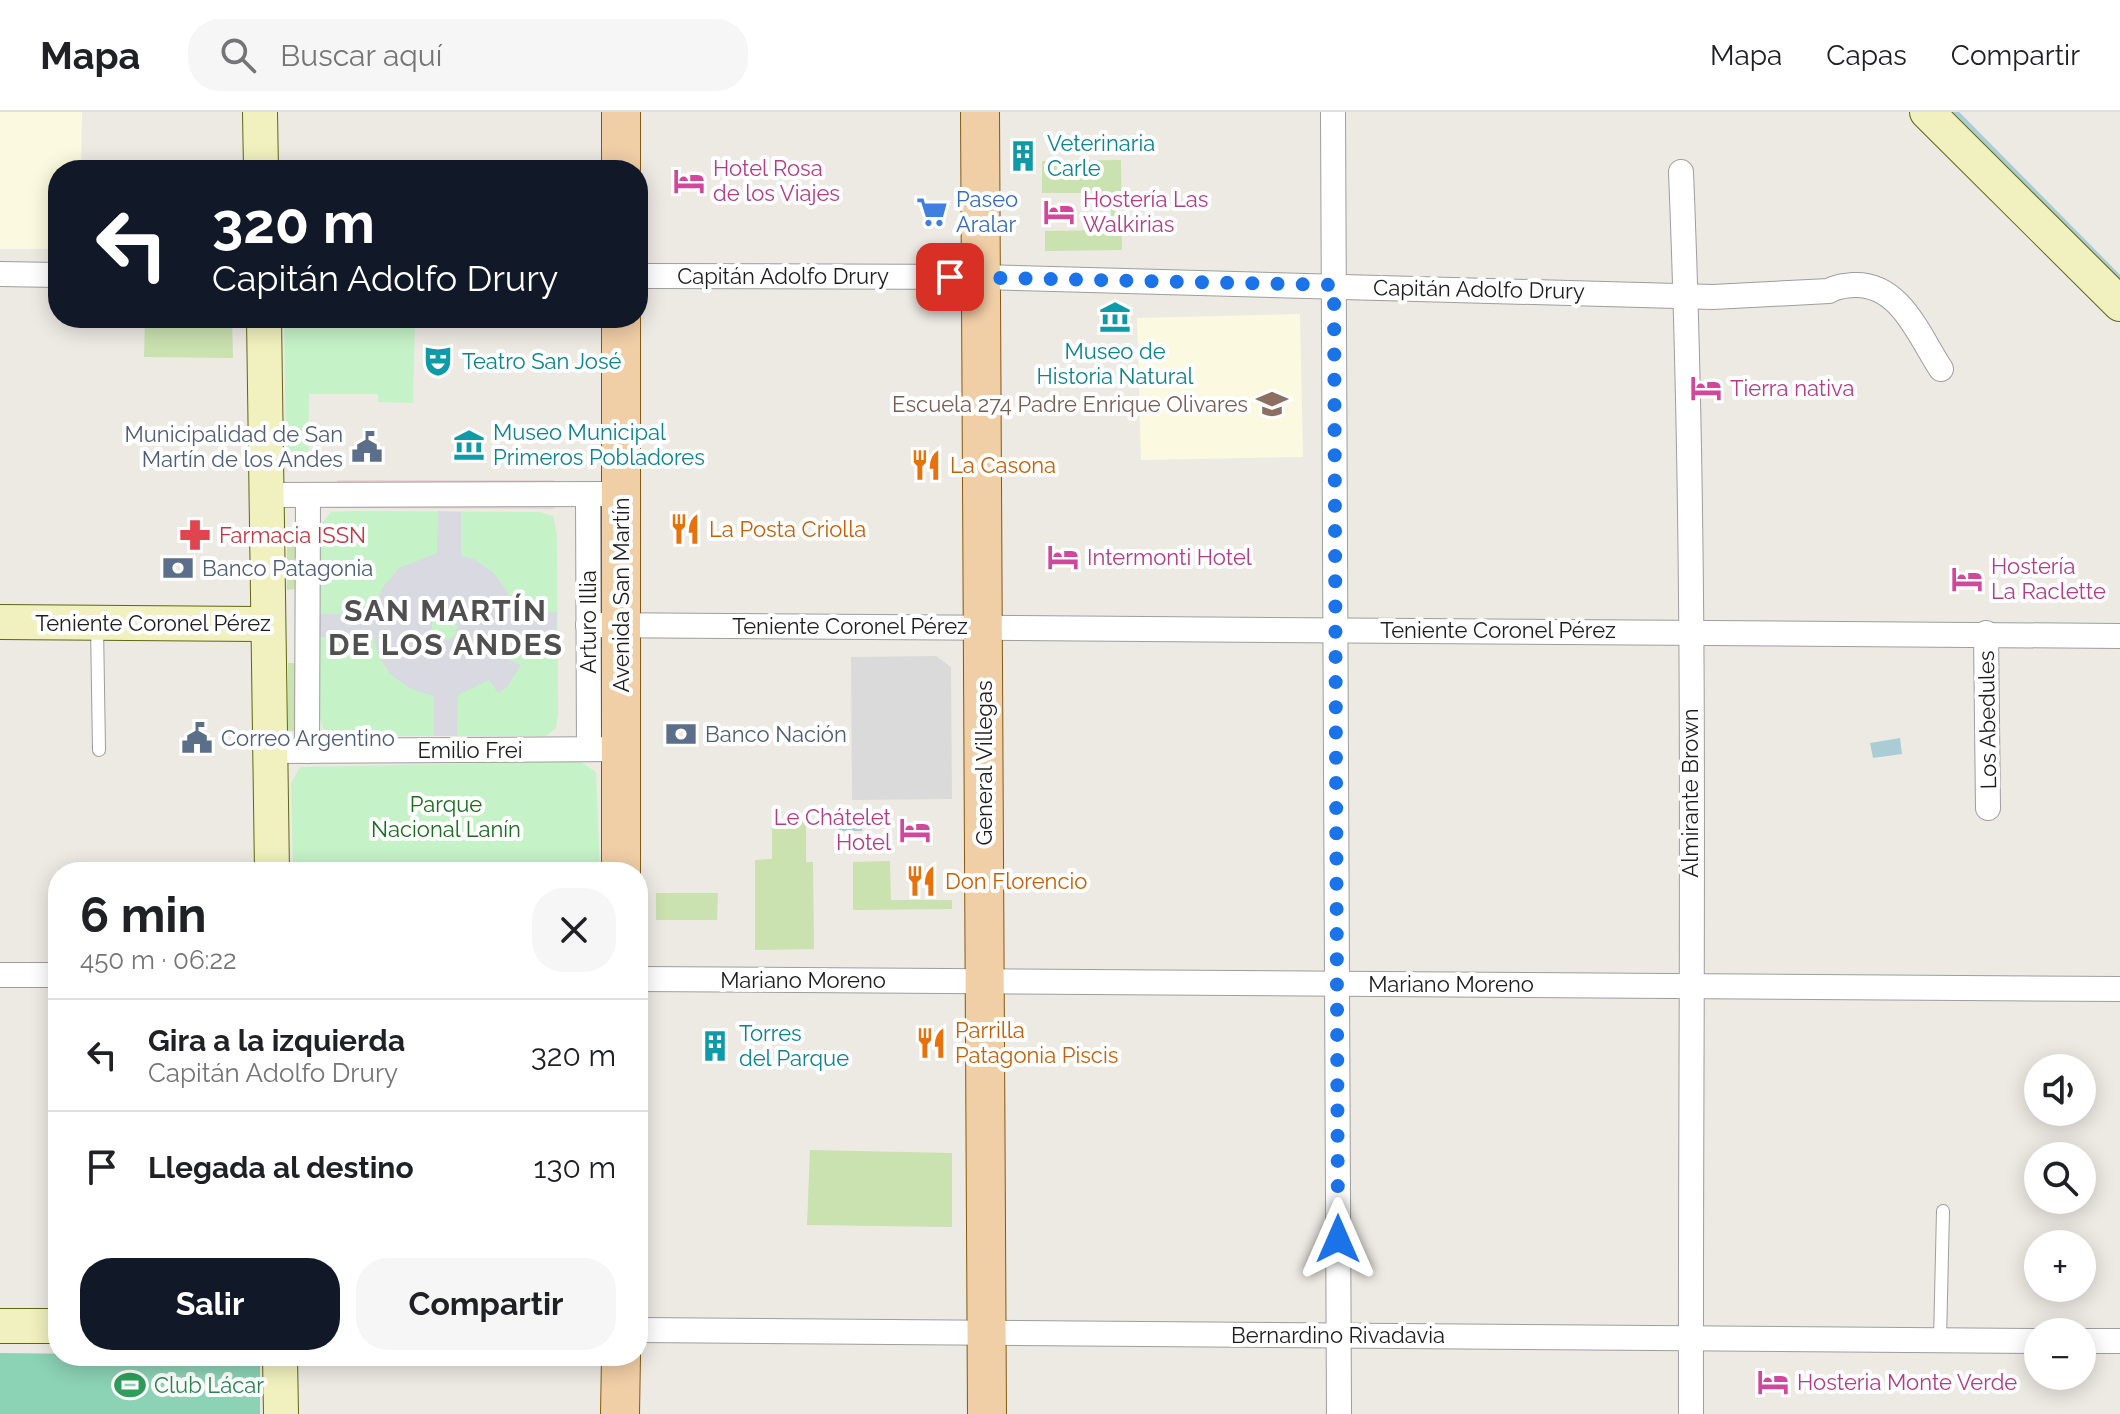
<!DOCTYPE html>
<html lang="es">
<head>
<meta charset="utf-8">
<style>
	body { margin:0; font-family:Raleway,sans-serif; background:#f6f6f6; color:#202124; height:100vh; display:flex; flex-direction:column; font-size:30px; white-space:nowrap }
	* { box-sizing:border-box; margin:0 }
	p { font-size:26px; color:#757577 }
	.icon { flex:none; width:44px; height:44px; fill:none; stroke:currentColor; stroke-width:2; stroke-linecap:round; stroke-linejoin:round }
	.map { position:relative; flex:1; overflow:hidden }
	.details { position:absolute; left:48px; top:750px; width:600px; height:504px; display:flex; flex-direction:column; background:#fff; border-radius:32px; box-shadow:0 4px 20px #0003 }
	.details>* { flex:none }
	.top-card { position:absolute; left:48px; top:48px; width:600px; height:168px; border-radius:32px; box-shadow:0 4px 20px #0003; background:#111827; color:#fff; overflow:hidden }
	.buttons { position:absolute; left:2024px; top:942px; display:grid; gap:16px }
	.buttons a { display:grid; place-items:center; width:72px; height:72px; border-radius:50%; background:#fff; box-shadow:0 4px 20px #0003; font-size:40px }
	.pin { position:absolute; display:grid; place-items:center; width:68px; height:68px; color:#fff; margin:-34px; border-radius:16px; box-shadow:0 4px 12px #0006 }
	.me { position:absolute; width:88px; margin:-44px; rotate:0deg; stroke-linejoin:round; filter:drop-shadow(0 0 6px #0008) }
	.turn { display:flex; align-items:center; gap:28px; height:168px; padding:0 32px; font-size:36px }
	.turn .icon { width:104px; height:104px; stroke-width:2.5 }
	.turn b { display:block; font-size:56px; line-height:68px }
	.round { display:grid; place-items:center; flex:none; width:84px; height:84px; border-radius:32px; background:#f6f6f6 }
	.overview { display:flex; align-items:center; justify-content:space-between; height:136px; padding:0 32px }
	h1 { font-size:48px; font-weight:700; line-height:60px }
	.cta { display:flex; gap:16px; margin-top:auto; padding:16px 32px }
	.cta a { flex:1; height:92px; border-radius:32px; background:#111827; color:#fff; font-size:32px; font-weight:700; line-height:92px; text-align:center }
	.cta a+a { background:#f6f6f6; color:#202124 }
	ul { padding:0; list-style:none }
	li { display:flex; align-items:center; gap:24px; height:112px; padding:0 32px; border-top:2px solid #e0e0e0 }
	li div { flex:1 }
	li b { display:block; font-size:30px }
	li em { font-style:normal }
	header { display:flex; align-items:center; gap:48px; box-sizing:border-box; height:112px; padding:0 40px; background:#fff; border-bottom:2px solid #e0e0e0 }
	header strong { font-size:38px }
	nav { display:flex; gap:44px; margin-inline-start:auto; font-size:28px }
	.search { width:560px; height:72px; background:#f6f6f6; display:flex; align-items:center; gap:20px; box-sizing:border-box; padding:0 28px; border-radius:32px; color:#757577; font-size:30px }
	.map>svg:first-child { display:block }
	.residential { fill:#dbdada }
	.commercial { fill:#ecd5d5 }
	.education { fill:#fbfae0 }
	.grass { fill:#cae1b0 }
	.park { fill:#c6f2c8 }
	.pitch { fill:#8cd2b5 }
	.plaza { fill:#d9d9e2; fill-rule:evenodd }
	.water { fill:#aacdd5 }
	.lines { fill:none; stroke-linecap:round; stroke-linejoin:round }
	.stream { stroke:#aacdd5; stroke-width:6 }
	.lane-casing { stroke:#9e9e9e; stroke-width:14 }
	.street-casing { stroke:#9e9e9e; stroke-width:26 }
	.secondary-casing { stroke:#606612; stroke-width:36 }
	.primary-casing { stroke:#845a13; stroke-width:40 }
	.lane { stroke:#fff; stroke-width:12 }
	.street { stroke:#fff; stroke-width:24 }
	.secondary { stroke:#f0f1be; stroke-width:34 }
	.primary { stroke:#f0cea6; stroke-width:38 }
	.route { stroke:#1a73e8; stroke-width:14; stroke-dasharray:0 25.2 }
	.labels { text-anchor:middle; stroke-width:8; stroke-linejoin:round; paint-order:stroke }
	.culture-label { font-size:22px; fill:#0d838f; stroke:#fff; text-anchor:start }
	.hotel-label { font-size:22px; fill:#b23c85; stroke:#fff; text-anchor:start }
	.shop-label { font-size:22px; fill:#366cbe; stroke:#fff; text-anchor:start }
	.street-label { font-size:22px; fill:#1d1d1d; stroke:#fff }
	.education-label { font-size:22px; fill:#785e54; stroke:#fff; text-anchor:end }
	.service-label { font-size:22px; fill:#4e5e75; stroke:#fff; text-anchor:start }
	.food-label { font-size:22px; fill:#c56008; stroke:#fff; text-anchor:start }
	.health-label { font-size:22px; fill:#be3a42; stroke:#fff; text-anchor:start }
	.park-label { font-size:22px; fill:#196d1d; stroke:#fff }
	.leisure-label { font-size:22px; fill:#27864d; stroke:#fff; text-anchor:start }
	.district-label { font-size:30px; font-weight:bold; letter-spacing:2px; fill:#505050; stroke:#fff }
</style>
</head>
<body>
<header>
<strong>Mapa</strong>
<div class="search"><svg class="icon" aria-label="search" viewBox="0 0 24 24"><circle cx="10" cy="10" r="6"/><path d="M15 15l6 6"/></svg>Buscar aquí</div>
<nav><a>Mapa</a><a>Capas</a><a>Compartir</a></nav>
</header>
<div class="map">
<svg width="2120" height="1302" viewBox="0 0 2120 1302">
	<rect width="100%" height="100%" fill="#edeae4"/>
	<!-- residential -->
	<polygon class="residential" points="936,544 951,555 952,687 852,688 851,545"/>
	<!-- commercial -->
	<polygon class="commercial" points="337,368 554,368 554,397 337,396"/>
	<!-- education -->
	<g class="education">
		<polygon points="0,0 82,0 81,58 58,58 58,137 0,137"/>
		<polygon points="1300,202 1303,345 1141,348 1137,206"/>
	</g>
	<!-- grass -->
	<g class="grass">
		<polygon points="1121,48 1122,138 1045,139 1045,119 1111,118 1111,81 1042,81 1042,49"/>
		<polygon points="145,206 232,206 233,246 144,245"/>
		<polygon points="295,420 295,477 287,478 287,421"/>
		<rect x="288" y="551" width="7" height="68"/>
		<polygon points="806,709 806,750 813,750 814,837 755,838 755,748 772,747 772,710"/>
		<polygon points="890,749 891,788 952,788 952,797 853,798 853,750"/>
		<polygon points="656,781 718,781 717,808 656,808"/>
		<polygon points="810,1038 952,1041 952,1115 807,1113"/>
	</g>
	<!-- park -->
	<g class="park">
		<polygon points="284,206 415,206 413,291 378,290 378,282 309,282 308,357 291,357 286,340"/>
		<polygon points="356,399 540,400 553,404 557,424 558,602 556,616 546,624 340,624 324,619 320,607 320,413 331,400"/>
		<polygon points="546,650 581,650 596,660 600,760 293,760 291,671 300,655"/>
	</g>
	<!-- pitch -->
	<polygon class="pitch" points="0,1241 260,1244 260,1302 0,1302"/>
	<!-- plaza -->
	<path class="plaza" d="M 438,399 L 461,400 L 461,444 L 474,447 L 493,460 L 507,479 L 515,502 L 557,500 L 556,523 L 515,525 L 507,547 L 521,553 L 507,575 L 498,581 L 489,568 L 458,583 L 457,624 L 434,624 L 434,584 L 411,577 L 391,563 L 379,545 L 373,524 L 320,525 L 320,502 L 373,501 L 382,476 L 399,456 L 437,441 ZM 439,501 L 448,501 L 458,510 L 455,523 L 448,528 L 439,527 L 432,521 L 432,508 Z"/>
	<!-- water -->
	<g class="water">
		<polygon points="1900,626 1902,642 1873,646 1870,631"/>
		<rect x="839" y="699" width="23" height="20"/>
	</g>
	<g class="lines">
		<!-- stream -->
		<polyline class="stream" points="1955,0 2120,167"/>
		<defs>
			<g id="lane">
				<polyline points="97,514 99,638"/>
				<polyline points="1940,1228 1943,1099"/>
			</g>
			<g id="street">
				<polyline points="1333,0 1339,1302"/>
				<path d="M 1681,60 C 1698,473 1690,888 1691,1302"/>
				<polyline points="0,162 58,163"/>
				<path d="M 638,164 L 981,165 L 1713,185 L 1829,179 C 1837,174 1844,174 1853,173 C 1900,170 1919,224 1941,257"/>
				<polyline points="266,383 621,382"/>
				<polyline points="588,383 589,637"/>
				<polyline points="588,513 2120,524"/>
				<polyline points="1986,521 1988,696"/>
				<polyline points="270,639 621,637"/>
				<polyline points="307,639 308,383"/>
				<polyline points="0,863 58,863"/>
				<polyline points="638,867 2120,877"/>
				<polyline points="638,1218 2038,1229"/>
				<polyline points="2082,1229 2120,1229"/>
			</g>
			<g id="secondary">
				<polyline points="260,0 261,58"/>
				<polyline points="1927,0 2120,192"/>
				<polyline points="264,206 272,760"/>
				<polyline points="0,510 268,512"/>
				<polyline points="0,1214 58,1214"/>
				<polyline points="280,1244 281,1302"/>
			</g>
			<g id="primary">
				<polyline points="980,0 987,1302"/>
				<polyline points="621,58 621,0"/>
				<polyline points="621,760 621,206"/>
				<polyline points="620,1302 621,1244"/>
			</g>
		</defs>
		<!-- lane casing -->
		<use href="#lane" class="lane-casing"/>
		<!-- street casing -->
		<use href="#street" class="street-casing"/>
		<!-- secondary casing -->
		<use href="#secondary" class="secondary-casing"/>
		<!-- primary casing -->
		<use href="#primary" class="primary-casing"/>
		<!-- lane -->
		<use href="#lane" class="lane"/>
		<!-- street -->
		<use href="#street" class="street"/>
		<!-- secondary -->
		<use href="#secondary" class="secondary"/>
		<!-- primary -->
		<use href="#primary" class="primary"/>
	</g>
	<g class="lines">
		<!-- route -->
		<polyline class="route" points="950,165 1334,173 1338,1127"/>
	</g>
	<!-- icons -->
	<defs>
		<symbol id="building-bare" viewBox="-9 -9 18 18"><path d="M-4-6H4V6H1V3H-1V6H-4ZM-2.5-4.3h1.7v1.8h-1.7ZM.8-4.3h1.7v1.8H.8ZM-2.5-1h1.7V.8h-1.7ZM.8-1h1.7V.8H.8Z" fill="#0f9aa8" stroke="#fff" stroke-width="2.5" paint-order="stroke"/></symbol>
		<symbol id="hotel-bare" viewBox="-9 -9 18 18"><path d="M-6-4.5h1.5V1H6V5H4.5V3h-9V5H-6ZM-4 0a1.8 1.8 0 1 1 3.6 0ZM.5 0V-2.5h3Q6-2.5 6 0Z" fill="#d1479c" stroke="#fff" stroke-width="2.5" paint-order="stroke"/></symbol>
		<symbol id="supermarket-bare" viewBox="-9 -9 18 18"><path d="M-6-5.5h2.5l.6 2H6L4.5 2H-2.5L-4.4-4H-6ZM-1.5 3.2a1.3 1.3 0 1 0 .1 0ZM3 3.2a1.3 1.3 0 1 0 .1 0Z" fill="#3f7fe0" stroke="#fff" stroke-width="2.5" paint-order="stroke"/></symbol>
		<symbol id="museum-bare" viewBox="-9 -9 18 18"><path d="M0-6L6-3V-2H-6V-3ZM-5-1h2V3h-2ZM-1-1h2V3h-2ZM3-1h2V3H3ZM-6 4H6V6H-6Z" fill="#0f9aa8" stroke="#fff" stroke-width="2.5" paint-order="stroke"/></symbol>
		<symbol id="theatre-bare" viewBox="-9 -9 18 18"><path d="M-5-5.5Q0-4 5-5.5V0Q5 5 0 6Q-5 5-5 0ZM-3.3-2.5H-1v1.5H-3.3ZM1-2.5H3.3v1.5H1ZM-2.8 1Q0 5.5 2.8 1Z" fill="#0f9aa8" stroke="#fff" stroke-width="2.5" paint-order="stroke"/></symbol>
		<symbol id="school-bare" viewBox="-9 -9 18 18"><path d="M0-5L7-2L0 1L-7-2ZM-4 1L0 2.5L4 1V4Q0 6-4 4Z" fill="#8d6e63" stroke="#fff" stroke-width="2.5" paint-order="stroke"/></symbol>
		<symbol id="civic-bare" viewBox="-9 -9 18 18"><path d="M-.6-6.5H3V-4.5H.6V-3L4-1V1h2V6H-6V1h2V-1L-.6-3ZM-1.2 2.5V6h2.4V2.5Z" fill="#5c6f8a" stroke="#fff" stroke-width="2.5" paint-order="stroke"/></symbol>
		<symbol id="restaurant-bare" viewBox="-9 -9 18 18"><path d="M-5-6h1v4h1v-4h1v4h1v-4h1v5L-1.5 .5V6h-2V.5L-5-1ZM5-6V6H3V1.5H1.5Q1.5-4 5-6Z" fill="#e8710a" stroke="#fff" stroke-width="2.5" paint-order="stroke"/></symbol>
		<symbol id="pharmacy-bare" viewBox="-9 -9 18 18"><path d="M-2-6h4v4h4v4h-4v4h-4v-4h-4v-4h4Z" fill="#e0444e" stroke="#fff" stroke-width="2.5" paint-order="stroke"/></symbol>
		<symbol id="bank-bare" viewBox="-9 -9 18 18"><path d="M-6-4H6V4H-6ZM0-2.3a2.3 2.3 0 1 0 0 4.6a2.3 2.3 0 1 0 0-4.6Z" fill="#5c6f8a" stroke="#fff" stroke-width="2.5" paint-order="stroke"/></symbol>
		<symbol id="stadium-bare" viewBox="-9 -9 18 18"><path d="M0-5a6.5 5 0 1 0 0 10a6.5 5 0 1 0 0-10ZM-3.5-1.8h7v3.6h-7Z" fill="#2e9e5b" stroke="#fff" stroke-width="2.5" paint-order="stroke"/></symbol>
	</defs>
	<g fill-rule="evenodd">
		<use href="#building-bare" x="1001" y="22" width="44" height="44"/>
		<use href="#hotel-bare" x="667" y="47" width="44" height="44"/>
		<use href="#supermarket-bare" x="910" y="78" width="44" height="44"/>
		<use href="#hotel-bare" x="1037" y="78" width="44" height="44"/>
		<use href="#museum-bare" x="1093" y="183" width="44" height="44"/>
		<use href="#theatre-bare" x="416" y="227" width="44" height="44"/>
		<use href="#hotel-bare" x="1684" y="254" width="44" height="44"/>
		<use href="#school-bare" x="1250" y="270" width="44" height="44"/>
		<use href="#museum-bare" x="447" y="311" width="44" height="44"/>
		<use href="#civic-bare" x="345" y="313" width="44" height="44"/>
		<use href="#restaurant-bare" x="904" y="331" width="44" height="44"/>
		<use href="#restaurant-bare" x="663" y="395" width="44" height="44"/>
		<use href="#pharmacy-bare" x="173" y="401" width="44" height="44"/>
		<use href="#hotel-bare" x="1041" y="423" width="44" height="44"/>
		<use href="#bank-bare" x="156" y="434" width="44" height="44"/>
		<use href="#hotel-bare" x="1945" y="445" width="44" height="44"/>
		<use href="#bank-bare" x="659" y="600" width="44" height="44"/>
		<use href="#civic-bare" x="175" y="604" width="44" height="44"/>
		<use href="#hotel-bare" x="893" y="696" width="44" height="44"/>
		<use href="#restaurant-bare" x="899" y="747" width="44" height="44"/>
		<use href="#restaurant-bare" x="909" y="909" width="44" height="44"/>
		<use href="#building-bare" x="693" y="912" width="44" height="44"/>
		<use href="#hotel-bare" x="1751" y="1248" width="44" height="44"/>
		<use href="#stadium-bare" x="108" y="1251" width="44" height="44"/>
	</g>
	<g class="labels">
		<!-- culture labels -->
		<g class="culture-label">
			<text x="1047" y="39">Veterinaria<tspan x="1047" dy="25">Carle</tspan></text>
			<text x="1115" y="247" text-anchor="middle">Museo de<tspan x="1115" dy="25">Historia Natural</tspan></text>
			<text x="462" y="257">Teatro San José</text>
			<text x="493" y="328">Museo Municipal<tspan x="493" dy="25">Primeros Pobladores</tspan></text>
			<text x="739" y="929">Torres<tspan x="739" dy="25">del Parque</tspan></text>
		</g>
		<!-- hotel labels -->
		<g class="hotel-label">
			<text x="713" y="64">Hotel Rosa<tspan x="713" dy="25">de los Viajes</tspan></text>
			<text x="1083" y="95">Hostería Las<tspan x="1083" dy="25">Walkirias</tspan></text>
			<text x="1730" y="284">Tierra nativa</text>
			<text x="1087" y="453">Intermonti Hotel</text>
			<text x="1991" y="462">Hostería<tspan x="1991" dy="25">La Raclette</tspan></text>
			<text x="891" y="713" text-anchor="end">Le Chátelet<tspan x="891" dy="25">Hotel</tspan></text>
			<text x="1797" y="1278">Hosteria Monte Verde</text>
		</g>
		<!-- shop labels -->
		<g class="shop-label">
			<text x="956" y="95">Paseo<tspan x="956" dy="25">Aralar</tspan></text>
		</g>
		<!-- street labels -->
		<g class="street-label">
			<text x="783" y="172">Capitán Adolfo Drury</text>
			<text transform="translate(1479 177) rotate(1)" y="8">Capitán Adolfo Drury</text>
			<text transform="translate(621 483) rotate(-90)" y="8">Avenida San Martín</text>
			<text transform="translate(588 510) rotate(-90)" y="8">Arturo Illia</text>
			<text x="153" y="519">Teniente Coronel Pérez</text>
			<text x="850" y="522">Teniente Coronel Pérez</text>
			<text x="1498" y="526">Teniente Coronel Pérez</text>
			<text transform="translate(1987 608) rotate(-91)" y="8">Los Abedules</text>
			<text x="470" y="646">Emilio Frei</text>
			<text transform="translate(984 651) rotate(-90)" y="8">General Villegas</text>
			<text transform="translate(1690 681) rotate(-90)" y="8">Almirante Brown</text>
			<text x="803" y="876">Mariano Moreno</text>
			<text x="1451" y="880">Mariano Moreno</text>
			<text x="1338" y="1231">Bernardino Rivadavia</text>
		</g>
		<!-- education labels -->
		<g class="education-label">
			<text x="1248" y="300">Escuela 274 Padre Enrique Olivares</text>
		</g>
		<!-- service labels -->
		<g class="service-label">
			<text x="343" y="330" text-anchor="end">Municipalidad de San<tspan x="343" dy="25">Martín de los Andes</tspan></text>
			<text x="202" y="464">Banco Patagonia</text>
			<text x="705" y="630">Banco Nación</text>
			<text x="221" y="634">Correo Argentino</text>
		</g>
		<!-- food labels -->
		<g class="food-label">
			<text x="950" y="361">La Casona</text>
			<text x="709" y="425">La Posta Criolla</text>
			<text x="945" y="777">Don Florencio</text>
			<text x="955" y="926">Parrilla<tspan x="955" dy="25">Patagonia Piscis</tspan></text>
		</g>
		<!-- health labels -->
		<g class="health-label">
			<text x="219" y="431">Farmacia ISSN</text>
		</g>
		<!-- park labels -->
		<g class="park-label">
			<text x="446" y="700">Parque<tspan x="446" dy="25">Nacional Lanín</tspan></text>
		</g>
		<!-- leisure labels -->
		<g class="leisure-label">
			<text x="154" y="1281">Club Lácar</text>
		</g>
		<!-- district labels -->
		<g class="district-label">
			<text x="446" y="509">SAN MARTÍN<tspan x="446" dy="34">DE LOS ANDES</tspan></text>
		</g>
	</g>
</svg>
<div class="buttons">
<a><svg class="icon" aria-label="sound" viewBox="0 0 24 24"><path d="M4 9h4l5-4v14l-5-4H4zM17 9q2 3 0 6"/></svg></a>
<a><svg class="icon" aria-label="search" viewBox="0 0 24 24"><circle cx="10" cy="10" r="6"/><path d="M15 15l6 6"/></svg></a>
<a>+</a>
<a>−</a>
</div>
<div class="pin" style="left:950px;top:165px;background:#d93025"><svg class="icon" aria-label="arrive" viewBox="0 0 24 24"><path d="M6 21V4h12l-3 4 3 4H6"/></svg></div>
<svg class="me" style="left:1338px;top:1127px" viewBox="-20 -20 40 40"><path d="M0-17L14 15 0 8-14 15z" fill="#1a73e8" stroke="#fff" stroke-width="4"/></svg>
<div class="top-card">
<div class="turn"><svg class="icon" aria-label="left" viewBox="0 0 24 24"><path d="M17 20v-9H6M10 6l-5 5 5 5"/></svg><div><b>320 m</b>Capitán Adolfo Drury</div></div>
</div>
<section class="details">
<div class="overview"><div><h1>6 min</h1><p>450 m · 06:22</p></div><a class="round"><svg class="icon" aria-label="close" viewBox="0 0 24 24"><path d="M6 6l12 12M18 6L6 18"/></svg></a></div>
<ul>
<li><svg class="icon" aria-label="left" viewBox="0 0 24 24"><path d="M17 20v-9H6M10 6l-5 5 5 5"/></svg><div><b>Gira a la izquierda</b><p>Capitán Adolfo Drury</p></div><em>320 m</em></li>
<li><svg class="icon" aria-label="arrive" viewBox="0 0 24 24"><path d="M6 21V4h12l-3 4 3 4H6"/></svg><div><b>Llegada al destino</b></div><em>130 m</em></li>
</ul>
<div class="cta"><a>Salir</a><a>Compartir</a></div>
</section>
</div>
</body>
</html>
